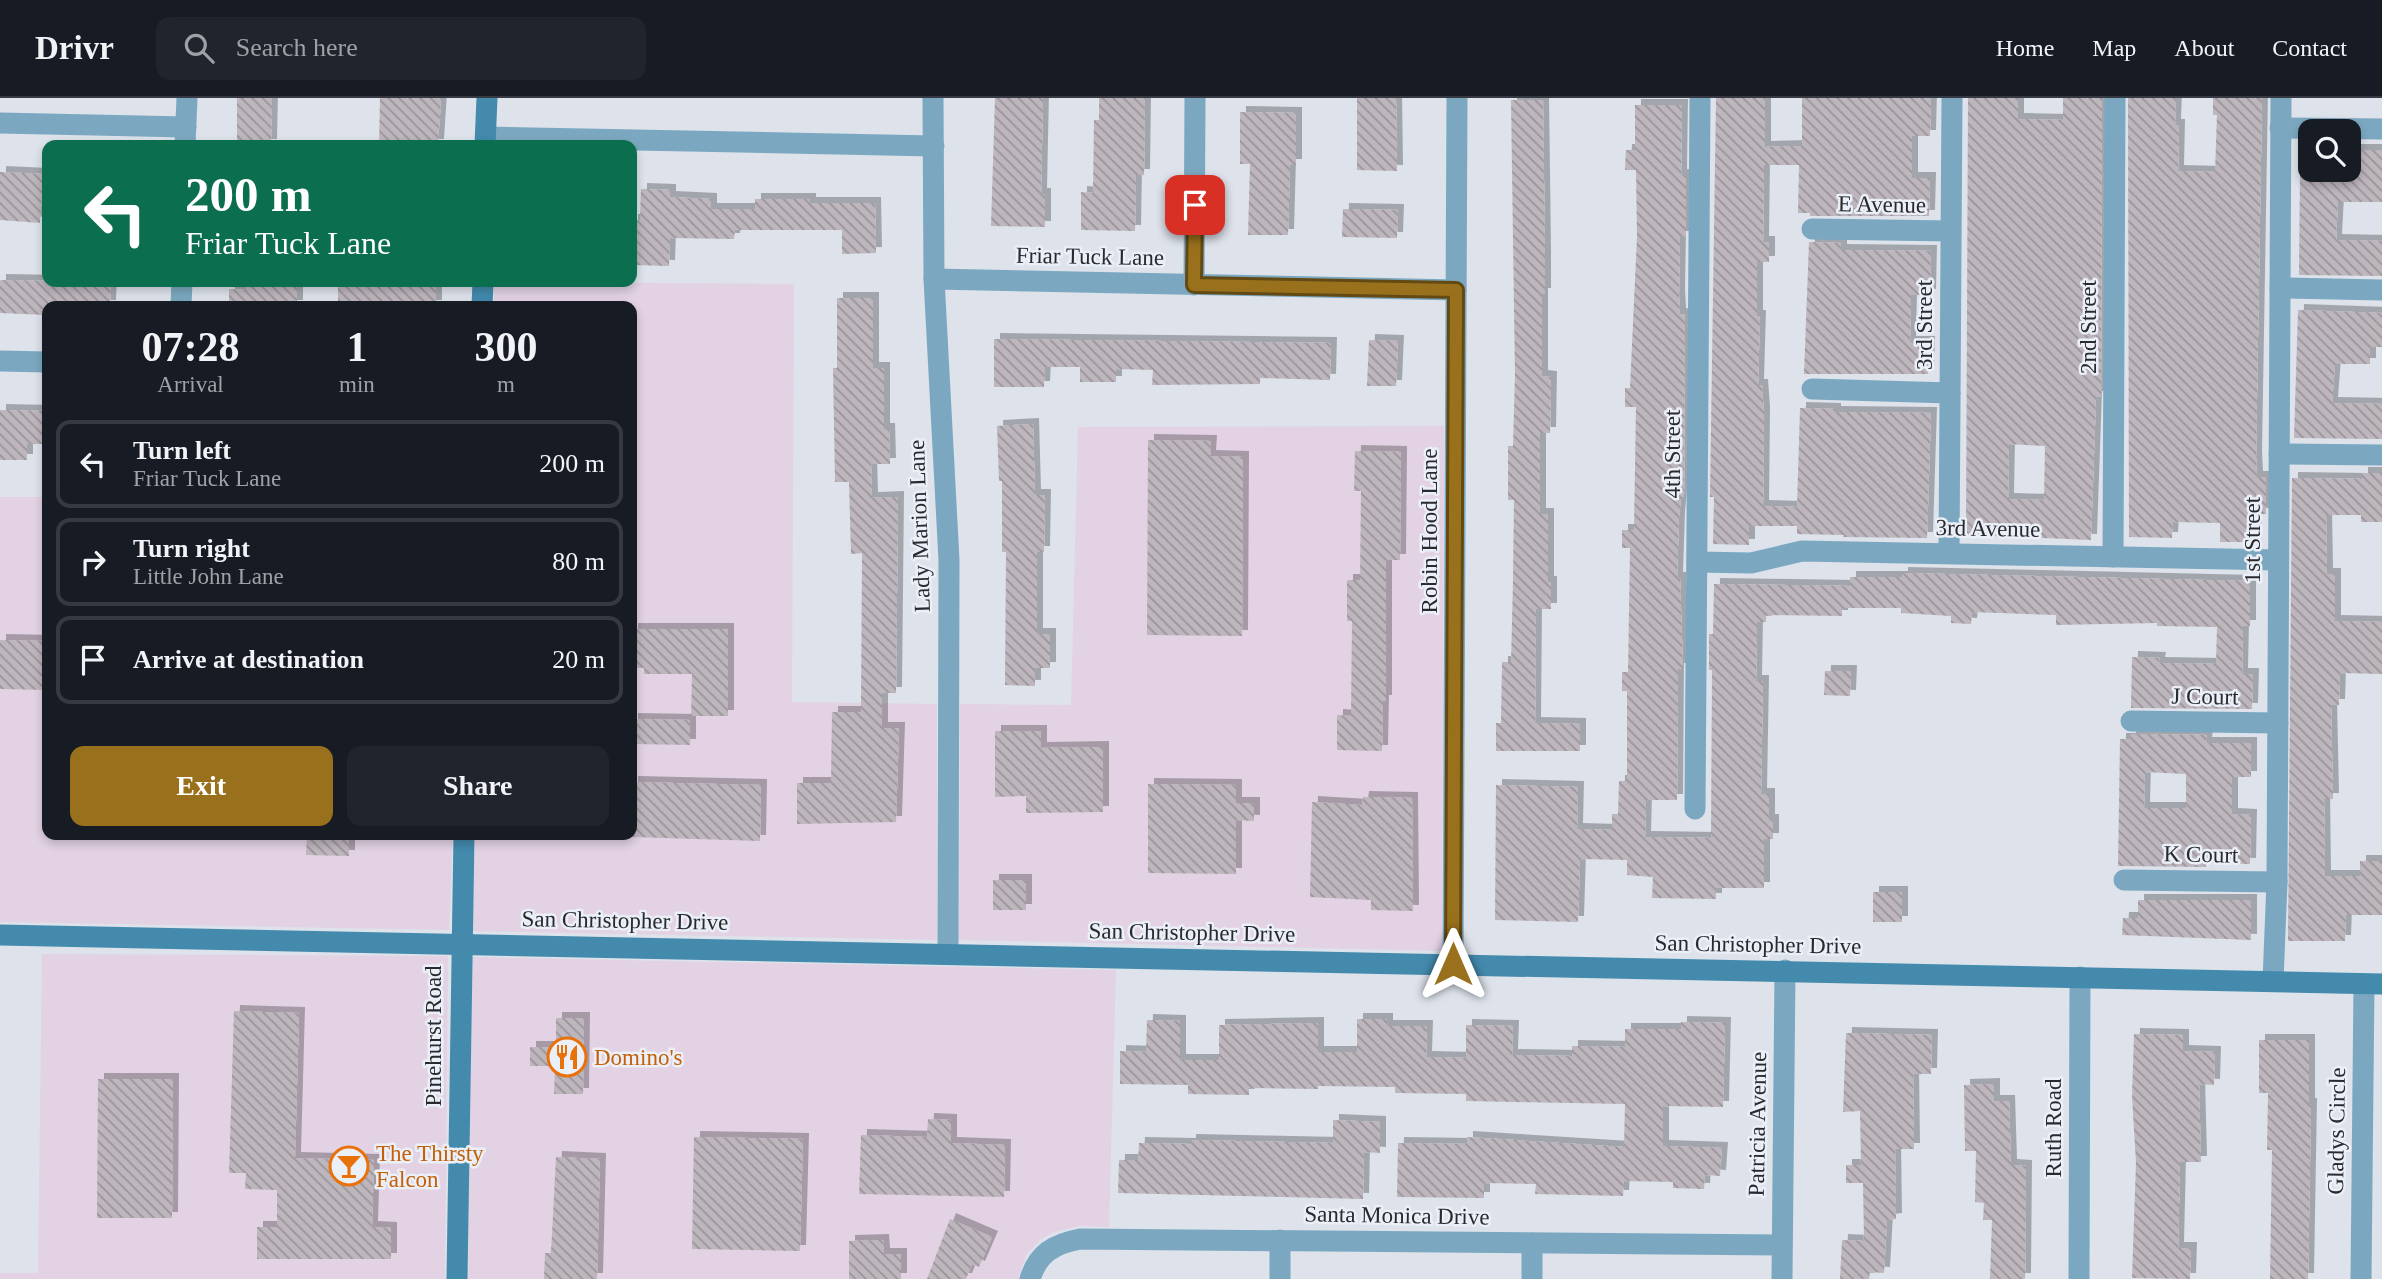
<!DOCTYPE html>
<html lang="en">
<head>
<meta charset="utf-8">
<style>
	body { margin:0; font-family:Georgia,serif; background:#20242c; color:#f1f3f6; height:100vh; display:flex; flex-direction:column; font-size:26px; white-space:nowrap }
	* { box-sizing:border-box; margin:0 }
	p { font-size:23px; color:#9ea1a6 }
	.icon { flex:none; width:38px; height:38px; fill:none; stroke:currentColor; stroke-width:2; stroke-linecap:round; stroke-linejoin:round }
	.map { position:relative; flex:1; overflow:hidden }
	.panel { position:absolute; left:42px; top:203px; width:595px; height:539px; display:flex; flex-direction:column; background:#171b24; border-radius:14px; box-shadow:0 4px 10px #0003 }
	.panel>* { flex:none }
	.guide { position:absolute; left:42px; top:42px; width:595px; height:147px; border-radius:14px; box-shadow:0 4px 10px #0003; background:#0b6e4f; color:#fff; overflow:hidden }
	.fabs { position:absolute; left:2298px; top:21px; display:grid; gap:14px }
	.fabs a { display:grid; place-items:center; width:63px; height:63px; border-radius:14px; background:#171b24; box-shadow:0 4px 10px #0003; font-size:35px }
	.pin { position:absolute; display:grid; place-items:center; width:60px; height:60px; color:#fff; margin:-30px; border-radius:14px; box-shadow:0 4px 10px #0006 }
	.me { position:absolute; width:77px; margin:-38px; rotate:0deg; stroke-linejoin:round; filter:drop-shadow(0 0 5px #0008) }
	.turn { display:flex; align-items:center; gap:24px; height:147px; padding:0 28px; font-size:32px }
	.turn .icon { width:91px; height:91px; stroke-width:2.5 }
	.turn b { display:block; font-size:49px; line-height:60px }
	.eta { display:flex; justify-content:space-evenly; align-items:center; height:119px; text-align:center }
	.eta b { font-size:42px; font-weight:800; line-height:49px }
	.button { display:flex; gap:14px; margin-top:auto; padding:14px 28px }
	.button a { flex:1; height:80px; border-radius:14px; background:#99711d; color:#fff; font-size:28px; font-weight:800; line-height:80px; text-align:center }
	.button a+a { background:#20242c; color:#f1f3f6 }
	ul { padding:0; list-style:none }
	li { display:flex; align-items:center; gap:21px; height:88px; margin:0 14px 10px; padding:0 14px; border:4px solid #363941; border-radius:14px }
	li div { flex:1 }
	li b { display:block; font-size:26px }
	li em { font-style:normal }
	header { display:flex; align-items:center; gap:42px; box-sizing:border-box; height:98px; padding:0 35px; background:#171b24; border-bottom:2px solid #363941 }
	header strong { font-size:33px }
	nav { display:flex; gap:38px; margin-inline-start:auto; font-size:24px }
	.search { width:490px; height:63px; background:#20242c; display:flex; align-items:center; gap:18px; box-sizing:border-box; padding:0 24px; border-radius:14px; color:#9ea1a6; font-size:26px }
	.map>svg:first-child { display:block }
	.commercial { fill:#e2d2e4 }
	.building { fill:url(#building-back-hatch); fill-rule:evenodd; filter:url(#shadow) }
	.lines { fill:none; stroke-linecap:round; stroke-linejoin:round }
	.street { stroke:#7ba8c0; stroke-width:21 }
	.secondary { stroke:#438aad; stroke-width:21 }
	.route-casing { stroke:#634913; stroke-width:18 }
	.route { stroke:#99711d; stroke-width:12 }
	.labels { text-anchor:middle; stroke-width:5; stroke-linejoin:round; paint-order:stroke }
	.street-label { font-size:23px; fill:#292a2e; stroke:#eaeff8 }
	.food-label { font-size:23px; fill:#c56008; stroke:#eaeff8; text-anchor:start }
</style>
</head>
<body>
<header>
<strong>Drivr</strong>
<div class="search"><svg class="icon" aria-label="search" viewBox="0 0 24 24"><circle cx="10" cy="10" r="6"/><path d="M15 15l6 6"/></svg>Search here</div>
<nav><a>Home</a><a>Map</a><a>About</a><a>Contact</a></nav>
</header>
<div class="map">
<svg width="2382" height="1181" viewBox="0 0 2382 1181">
	<defs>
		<pattern id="building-back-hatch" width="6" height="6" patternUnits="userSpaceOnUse" patternTransform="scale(1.75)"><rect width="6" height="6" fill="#beb6bd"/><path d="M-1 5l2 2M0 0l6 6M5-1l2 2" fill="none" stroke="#9a949a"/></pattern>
		<filter id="shadow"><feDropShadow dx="6" dy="-6" stdDeviation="0" flood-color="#0004"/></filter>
	</defs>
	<rect width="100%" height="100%" fill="#dde2eb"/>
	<!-- commercial -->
	<g class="commercial">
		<polygon points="494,184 794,186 792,604 937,606 937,842 472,833 475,737 632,737 632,208 494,208"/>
		<polygon points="1444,328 1442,853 959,842 960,606 1071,607 1078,329"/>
		<polygon points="0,399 47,399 47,737 453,737 449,832 0,824"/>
		<polygon points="42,856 448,858 445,1181 0,1181 0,1175 38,1175"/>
		<polygon points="471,859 1116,872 1109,1129 1080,1128 1054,1134 1040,1142 1026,1157 1018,1181 468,1181"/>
	</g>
	<!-- building -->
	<g class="building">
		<polygon points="237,0 272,0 271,47 237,47"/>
		<polygon points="380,0 441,0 438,47 379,47"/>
		<polygon points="995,0 1043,0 1041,96 1045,96 1045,129 991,128"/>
		<polygon points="1099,0 1145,0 1144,77 1136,77 1135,133 1081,132 1081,94 1093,95 1094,22 1099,22"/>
		<polygon points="1357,0 1396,0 1397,73 1357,72"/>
		<polygon points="1716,0 1765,0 1765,49 1802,48 1802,0 1931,0 1930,38 1912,38 1912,80 1930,80 1929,118 1810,118 1810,115 1798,115 1799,67 1764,67 1763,144 1769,144 1769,164 1757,164 1757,218 1760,218 1758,287 1762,287 1764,315 1763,408 1797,409 1800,310 1835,311 1835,314 1931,315 1927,440 1843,439 1844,437 1797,436 1797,428 1749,428 1749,447 1713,446 1714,399 1710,399"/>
		<path d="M 1968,0 L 2018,0 L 2018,21 L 2063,22 L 2063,0 L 2102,0 L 2101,299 L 2096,299 L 2091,442 L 1966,437 ZM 2009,346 L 2045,348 L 2044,402 L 2008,401 Z"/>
		<polygon points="2128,0 2176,0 2175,27 2179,27 2178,73 2215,74 2217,17 2213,17 2213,0 2262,0 2256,359 2257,379 2266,379 2266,416 2256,416 2255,444 2220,444 2220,425 2173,424 2172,440 2129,439"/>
		<polygon points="1511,2 1543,2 1545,159 1545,196 1542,196 1542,278 1551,279 1550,335 1540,335 1540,416 1548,416 1548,484 1551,484 1551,511 1536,511 1535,625 1580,626 1580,653 1496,653 1496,625 1501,625 1502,564 1511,564 1513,484 1514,402 1508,402 1508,348 1513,348 1515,278"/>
		<polygon points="1635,7 1682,7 1681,77 1686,77 1686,139 1680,139 1679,196 1680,216 1685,217 1684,399 1681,399 1679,419 1677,480 1680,480 1683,571 1678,571 1677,702 1646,702 1645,739 1711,740 1712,572 1709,572 1709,536 1713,536 1714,486 1850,488 1850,479 1902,479 1902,475 2250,483 2250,528 2243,528 2242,576 2253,576 2252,611 2131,610 2132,559 2160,560 2159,565 2216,566 2217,529 2157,528 2157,525 2056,527 2056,517 1972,514 1971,526 1951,525 1951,518 1901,515 1901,510 1842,510 1842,518 1766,517 1766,524 1757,524 1756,583 1763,583 1761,696 1769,696 1769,722 1773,722 1773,741 1764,741 1764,790 1716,790 1716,801 1652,800 1653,779 1627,777 1627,762 1580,761 1578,824 1495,822 1496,687 1578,689 1577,731 1612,732 1612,716 1618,716 1619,683 1627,683 1627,593 1622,593 1622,574 1628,574 1630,450 1622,450 1622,432 1634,432 1636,309 1625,309 1625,290 1630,290 1637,139 1636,72 1625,72 1626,52 1635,52"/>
		<polygon points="1240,14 1296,15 1296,67 1290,67 1288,137 1248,137 1250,66 1240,66"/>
		<polygon points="2354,52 2382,52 2382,104 2338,104 2336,142 2382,143 2382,178 2299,177 2300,72 2353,72"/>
		<polygon points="0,74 43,76 40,125 0,122"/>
		<polygon points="641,91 670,92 670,99 711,101 711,111 755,111 755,101 810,101 810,105 875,105 876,155 842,156 842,132 735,132 734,141 670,140 669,168 632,167 632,122 640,122"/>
		<polygon points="1343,111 1398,112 1397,140 1342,139"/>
		<polygon points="1809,144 1841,145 1841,152 1931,153 1930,197 1911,197 1910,244 1929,244 1928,276 1804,276"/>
		<polygon points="0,182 111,184 110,208 47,208 47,217 0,215"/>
		<polygon points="246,184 297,184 297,208 229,208 229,191 246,192"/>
		<rect x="338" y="184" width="98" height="24"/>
		<polygon points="837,200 873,200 873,270 884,270 884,331 889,331 890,366 871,366 872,400 898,399 896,595 882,595 882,630 899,630 896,724 797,726 797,685 831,685 832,614 861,614 862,455 851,456 849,384 835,384 833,270 837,270"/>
		<polygon points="2298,212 2382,215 2382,249 2370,249 2370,266 2335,266 2332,305 2382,306 2382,341 2294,340"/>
		<polygon points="994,241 1331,245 1330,282 1260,280 1260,286 1152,287 1153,272 1116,271 1116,284 1080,284 1080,269 1045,269 1044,289 994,289"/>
		<polygon points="1369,242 1398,243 1396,288 1367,288"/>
		<polygon points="0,312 47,313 47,346 27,346 27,362 0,362"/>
		<polygon points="1033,326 1035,397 1045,397 1044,454 1037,454 1037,536 1050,536 1050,570 1035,570 1035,588 1005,587 1006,454 1002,454 1002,383 999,383 997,328"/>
		<polygon points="1148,342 1211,343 1210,358 1243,359 1242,538 1147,537"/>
		<polygon points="1355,353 1401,354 1400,462 1386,462 1386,603 1383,603 1382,653 1337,652 1337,617 1351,618 1352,523 1347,523 1347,482 1360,482 1361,393 1354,393"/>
		<polygon points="2362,375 2382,375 2382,424 2361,424 2361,417 2326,417 2327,476 2335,476 2335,523 2382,524 2382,576 2340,575 2339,607 2331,607 2333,701 2324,701 2325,778 2360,778 2360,763 2382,763 2382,817 2346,817 2345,843 2288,843 2292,380 2362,381"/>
		<polygon points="632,531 728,531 728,618 691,618 692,576 644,576 644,570 632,570"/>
		<polygon points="0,542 47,543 47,592 0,591"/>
		<polygon points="1825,573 1851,573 1850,598 1824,597"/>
		<polygon points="632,621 690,622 690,647 632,646"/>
		<polygon points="995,633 1041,633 1041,650 1103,649 1103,714 1026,715 1026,698 995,699"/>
		<path d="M 2130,636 L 2207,637 L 2206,645 L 2251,645 L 2251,679 L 2232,679 L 2232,716 L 2251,717 L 2250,766 L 2206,765 L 2206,769 L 2118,768 L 2120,641 L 2130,641 ZM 2145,674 L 2186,676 L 2186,710 L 2144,710 Z"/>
		<polygon points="632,684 761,687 760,743 632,739"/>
		<polygon points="1148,686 1236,687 1236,705 1254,705 1254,723 1236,722 1236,776 1148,775"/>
		<polygon points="1363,699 1412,700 1413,813 1371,812 1371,802 1310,799 1312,704 1362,707"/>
		<polygon points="307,737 349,737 349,758 306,757"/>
		<rect x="993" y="782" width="33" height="30"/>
		<rect x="1873" y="794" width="29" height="30"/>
		<polygon points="2138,802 2251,802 2251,842 2122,837 2123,820 2138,820"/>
		<polygon points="234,913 299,915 295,1060 374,1062 372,1129 391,1130 391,1161 257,1161 257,1129 277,1129 277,1092 245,1091 246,1075 229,1075"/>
		<polygon points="556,920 584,920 583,996 554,996 555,968 530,968 530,949 556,949"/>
		<polygon points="1357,921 1387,921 1387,928 1427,928 1426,959 1466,960 1466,927 1513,928 1512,957 1572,958 1572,948 1625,949 1625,931 1681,931 1681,924 1725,925 1723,1009 1663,1008 1663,1048 1722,1050 1720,1078 1705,1077 1704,1091 1673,1090 1673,1084 1624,1083 1623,1098 1535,1096 1536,1086 1484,1085 1484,1100 1397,1099 1398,1045 1467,1046 1467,1039 1624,1049 1625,1006 1466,1003 1466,996 1395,995 1395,989 1318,988 1318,991 1249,990 1249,997 1188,996 1188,987 1120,986 1120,953 1146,954 1147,922 1180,923 1180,962 1219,962 1219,927 1318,925 1318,954 1357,954"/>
		<polygon points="1846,935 1932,937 1931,976 1913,976 1914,1051 1895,1051 1896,1121 1887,1122 1884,1175 1870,1174 1869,1181 1840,1181 1842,1142 1864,1143 1863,1085 1846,1085 1846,1067 1861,1067 1860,1013 1843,1014"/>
		<polygon points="2134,936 2183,937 2183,953 2215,954 2214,987 2199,986 2201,1064 2180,1064 2178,1150 2191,1150 2190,1181 2132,1180 2136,1065 2132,998"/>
		<polygon points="2259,942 2309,942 2309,1006 2311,1006 2308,1181 2270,1181 2272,1052 2267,1052 2268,995 2259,995"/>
		<polygon points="98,981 173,981 172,1120 97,1120"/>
		<polygon points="1994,986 1994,1003 2009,1003 2011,1067 2026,1068 2025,1181 1990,1181 1992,1122 1983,1122 1984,1105 1975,1104 1976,1053 1965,1053 1964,987"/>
		<polygon points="928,1021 951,1022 951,1045 1005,1047 1004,1099 859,1096 861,1037 927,1039"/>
		<polygon points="1333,1022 1380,1024 1380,1055 1364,1054 1363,1101 1118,1095 1119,1062 1138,1062 1139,1045 1190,1046 1190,1042 1333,1045"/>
		<polygon points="694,1039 803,1041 800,1153 692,1151"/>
		<polygon points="556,1059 600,1061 597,1181 544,1181 545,1155 551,1155"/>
		<polygon points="950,1121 992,1139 979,1169 972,1166 966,1181 927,1181"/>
		<polygon points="883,1142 884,1156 901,1156 901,1181 849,1181 849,1143"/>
	</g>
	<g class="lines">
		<!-- street -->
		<g class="street">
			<polyline points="933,0 934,181 949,462 948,855"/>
			<polyline points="0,25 186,29"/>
			<polyline points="2280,30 2382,31"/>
			<polyline points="486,39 934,48"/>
			<polyline points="185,47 187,0"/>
			<polyline points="1812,131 1951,133"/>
			<polyline points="934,181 1456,192"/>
			<polyline points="1194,187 1195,0"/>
			<polyline points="2280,190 2382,192"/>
			<polyline points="181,208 182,184"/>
			<polyline points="0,263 47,264"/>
			<polyline points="1812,291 1950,295"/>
			<polyline points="2279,356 2382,357"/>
			<polyline points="1949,455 1952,0"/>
			<polyline points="2113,459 2115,0"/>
			<polyline points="1698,464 1751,465 1802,453 2278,462"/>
			<polyline points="2131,623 2278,625"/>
			<polyline points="1695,711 1700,0"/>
			<polyline points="2124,782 2277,784"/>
			<polyline points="1453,866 1457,0"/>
			<polyline points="2273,883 2277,784 2281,0"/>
			<path d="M 1030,1181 C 1038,1155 1054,1146 1080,1141 L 1782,1147"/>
			<polyline points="1280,1181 1280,1142"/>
			<polyline points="1532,1181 1532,1145"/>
			<polyline points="1782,1181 1785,872"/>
			<polyline points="2079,1181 2080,879"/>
			<polyline points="2361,1181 2364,886"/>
		</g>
		<!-- secondary -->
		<g class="secondary">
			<polyline points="485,47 487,0"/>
			<polyline points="482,208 483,184"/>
			<polyline points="0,837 2382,886"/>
			<polyline points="457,1181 464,737"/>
		</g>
	</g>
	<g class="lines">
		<defs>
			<polyline id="route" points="1195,107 1194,187 1456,192 1453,866"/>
		</defs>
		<!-- route casing -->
		<use href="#route" class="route-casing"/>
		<!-- route -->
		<use href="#route" class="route"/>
	</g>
	<!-- icons -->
	<defs>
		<symbol id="restaurant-ring" viewBox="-11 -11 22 22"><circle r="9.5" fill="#eaeff8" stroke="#e8710a" stroke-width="1.5"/><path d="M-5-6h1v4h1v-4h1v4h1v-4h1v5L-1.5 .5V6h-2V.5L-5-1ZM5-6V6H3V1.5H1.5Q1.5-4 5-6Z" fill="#e8710a"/></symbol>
		<symbol id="bar-ring" viewBox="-11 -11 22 22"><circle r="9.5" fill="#eaeff8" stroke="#e8710a" stroke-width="1.5"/><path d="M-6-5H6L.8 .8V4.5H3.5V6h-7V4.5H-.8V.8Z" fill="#e8710a"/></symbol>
	</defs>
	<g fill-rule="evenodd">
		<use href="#restaurant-ring" x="545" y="937" width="44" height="44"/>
		<use href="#bar-ring" x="327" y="1046" width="44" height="44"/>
	</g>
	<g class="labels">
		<!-- street labels -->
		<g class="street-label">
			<text transform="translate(1882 106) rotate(1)" y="8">E Avenue</text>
			<text transform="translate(1090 158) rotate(1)" y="8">Friar Tuck Lane</text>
			<text transform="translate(1924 227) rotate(-90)" y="8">3rd Street</text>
			<text transform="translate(2088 229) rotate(-90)" y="8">2nd Street</text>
			<text transform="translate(1672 356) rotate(-90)" y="8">4th Street</text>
			<text transform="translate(919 428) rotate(-92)" y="8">Lady Marion Lane</text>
			<text transform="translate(1988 430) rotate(1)" y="8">3rd Avenue</text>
			<text transform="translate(1429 433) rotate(-90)" y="8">Robin Hood Lane</text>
			<text transform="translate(2252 442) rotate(-90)" y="8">1st Street</text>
			<text transform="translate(2205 598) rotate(1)" y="8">J Court</text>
			<text transform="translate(2201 756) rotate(1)" y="8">K Court</text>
			<text transform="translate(625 822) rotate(1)" y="8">San Christopher Drive</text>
			<text transform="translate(1192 834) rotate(1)" y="8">San Christopher Drive</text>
			<text transform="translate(1758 846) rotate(1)" y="8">San Christopher Drive</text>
			<text transform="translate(433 938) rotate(-90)" y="8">Pinehurst Road</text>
			<text transform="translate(1757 1026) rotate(-89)" y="8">Patricia Avenue</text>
			<text transform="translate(2053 1030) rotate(-90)" y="8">Ruth Road</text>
			<text transform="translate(2336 1033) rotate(-89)" y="8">Gladys Circle</text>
			<text transform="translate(1397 1117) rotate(1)" y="8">Santa Monica Drive</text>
		</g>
		<!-- food labels -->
		<g class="food-label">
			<text x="594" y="967">Domino's</text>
			<text x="376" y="1063">The Thirsty<tspan x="376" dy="26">Falcon</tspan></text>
		</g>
	</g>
</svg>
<div class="fabs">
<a><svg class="icon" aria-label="search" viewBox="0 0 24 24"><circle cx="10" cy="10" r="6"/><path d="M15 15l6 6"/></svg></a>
</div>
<div class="pin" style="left:1195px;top:107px;background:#d93025"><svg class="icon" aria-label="arrive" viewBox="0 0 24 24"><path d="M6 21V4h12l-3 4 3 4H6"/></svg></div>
<svg class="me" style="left:1453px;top:866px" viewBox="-20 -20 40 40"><path d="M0-17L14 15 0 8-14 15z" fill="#99711d" stroke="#fff" stroke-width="4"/></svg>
<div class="guide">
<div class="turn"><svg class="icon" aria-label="left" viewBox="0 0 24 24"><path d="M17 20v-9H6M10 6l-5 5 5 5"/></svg><div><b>200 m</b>Friar Tuck Lane</div></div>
</div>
<section class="panel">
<div class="eta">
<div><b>07:28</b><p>Arrival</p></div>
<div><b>1</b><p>min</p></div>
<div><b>300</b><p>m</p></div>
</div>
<ul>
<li><svg class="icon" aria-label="left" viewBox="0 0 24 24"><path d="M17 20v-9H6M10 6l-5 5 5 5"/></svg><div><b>Turn left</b><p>Friar Tuck Lane</p></div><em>200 m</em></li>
<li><svg class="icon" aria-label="right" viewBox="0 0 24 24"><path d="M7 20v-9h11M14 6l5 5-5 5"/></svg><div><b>Turn right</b><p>Little John Lane</p></div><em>80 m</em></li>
<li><svg class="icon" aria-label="arrive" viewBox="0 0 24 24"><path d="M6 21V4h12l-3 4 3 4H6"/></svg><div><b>Arrive at destination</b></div><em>20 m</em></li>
</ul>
<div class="button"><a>Exit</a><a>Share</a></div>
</section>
</div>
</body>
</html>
